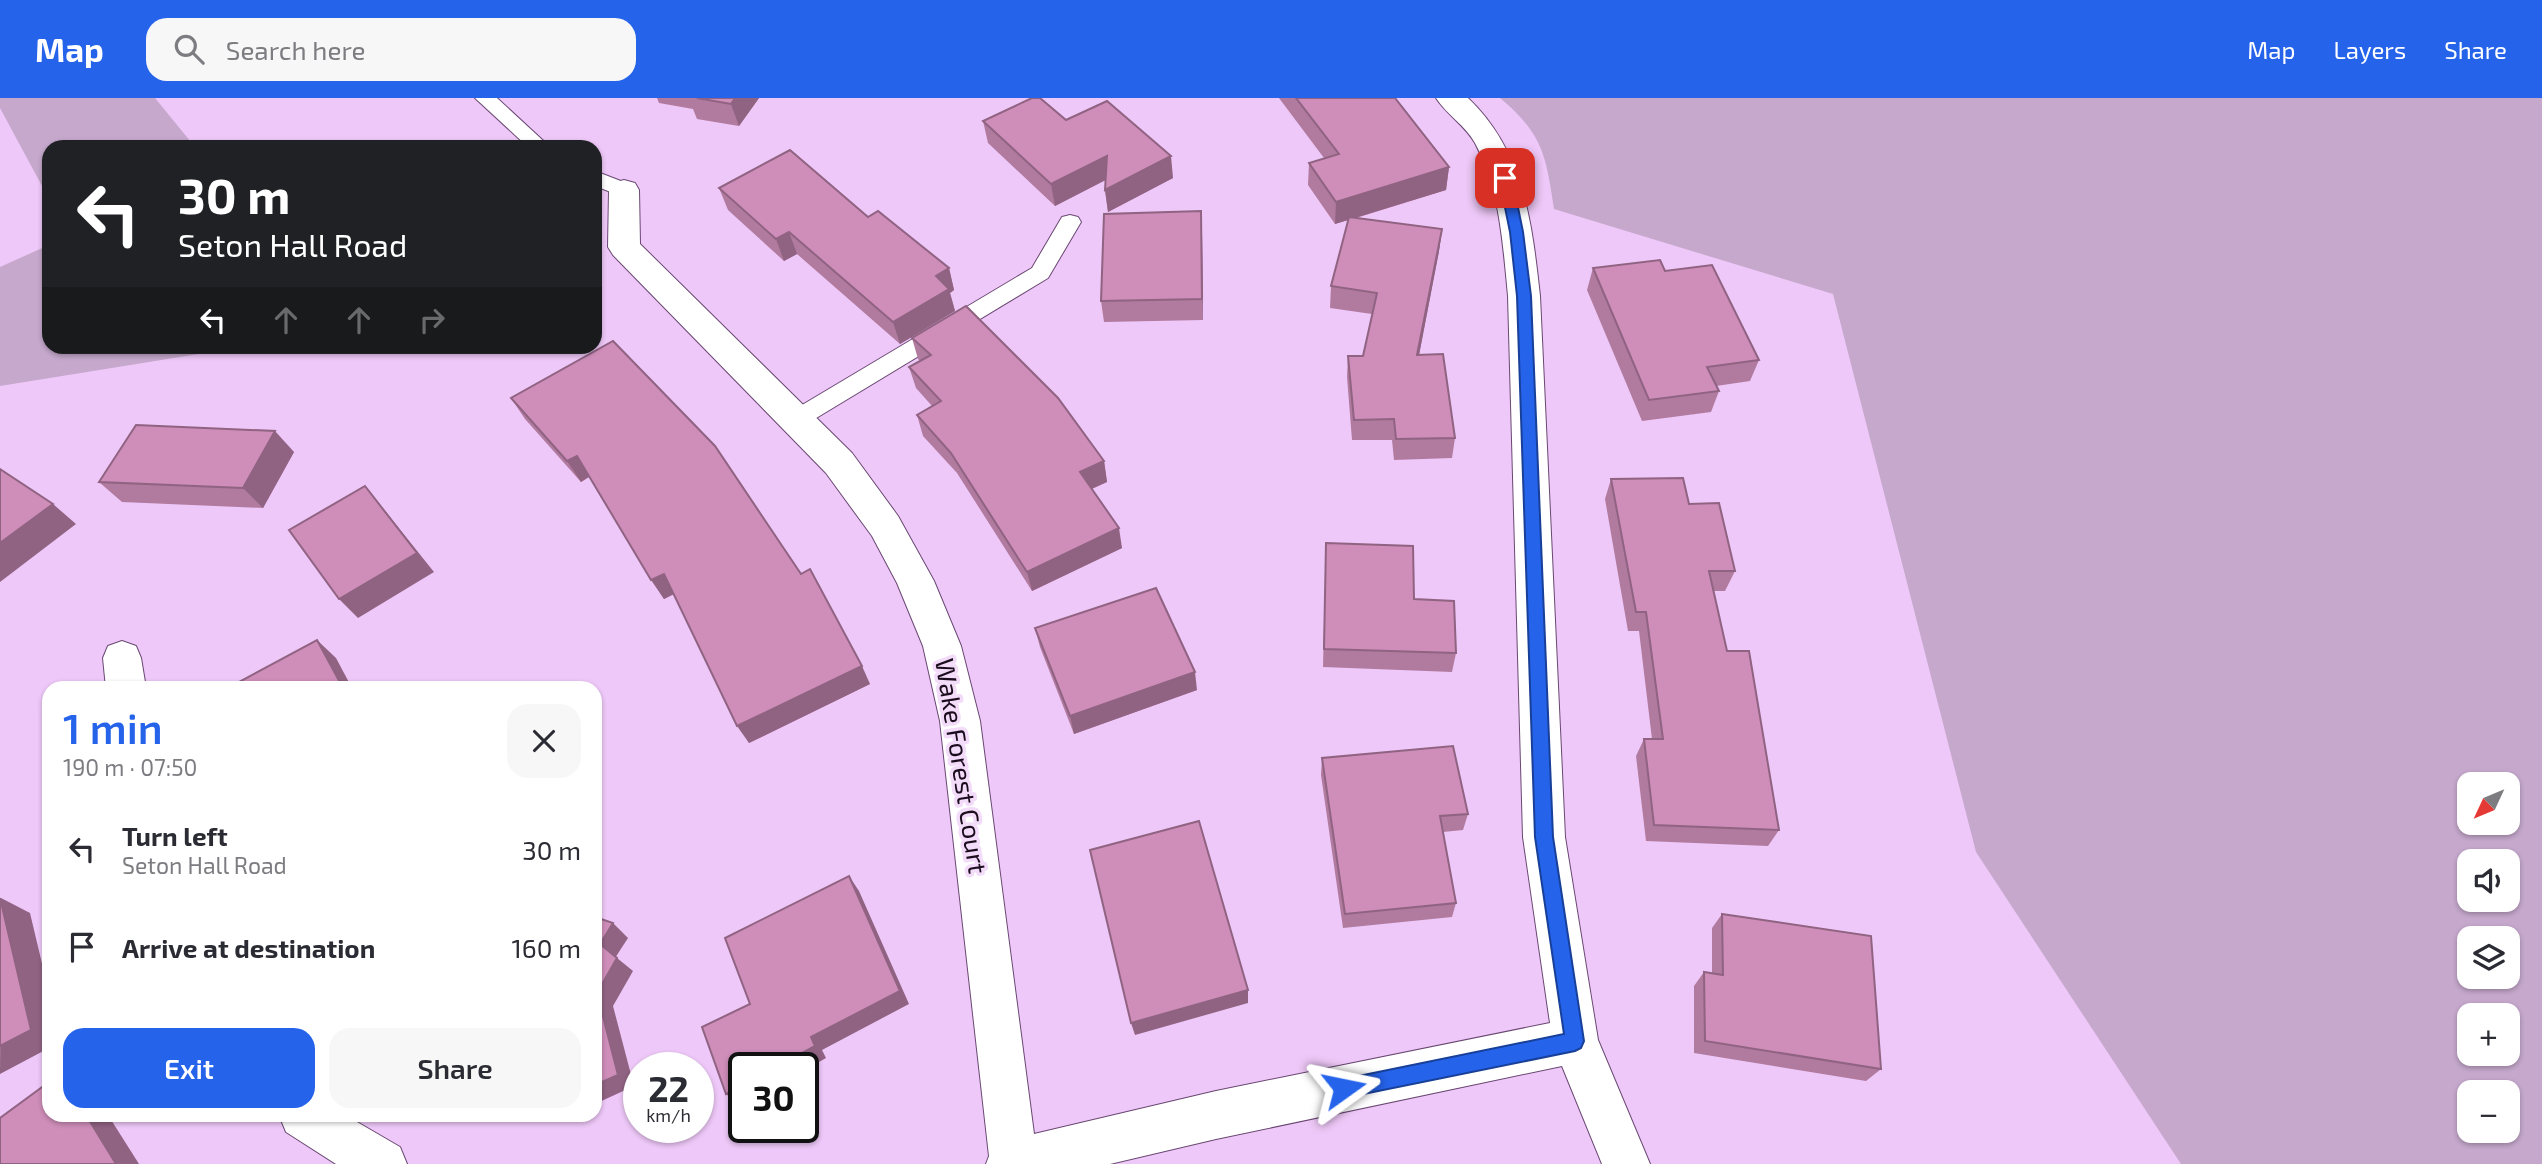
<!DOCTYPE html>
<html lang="en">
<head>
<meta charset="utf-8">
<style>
	body { margin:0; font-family:"Exo 2",sans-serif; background:#f7f7f7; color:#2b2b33; height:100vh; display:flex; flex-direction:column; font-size:26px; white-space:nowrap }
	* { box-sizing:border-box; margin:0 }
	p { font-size:23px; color:#7c7c81 }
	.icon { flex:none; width:38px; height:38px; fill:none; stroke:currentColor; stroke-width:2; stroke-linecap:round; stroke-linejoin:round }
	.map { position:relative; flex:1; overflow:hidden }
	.side { position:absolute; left:42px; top:583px; width:560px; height:441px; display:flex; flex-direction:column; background:#fff; border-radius:21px; box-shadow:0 2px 5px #0004 }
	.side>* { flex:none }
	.banner { position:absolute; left:42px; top:42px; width:560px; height:214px; border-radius:21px; box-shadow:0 2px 5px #0004; background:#202124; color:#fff; overflow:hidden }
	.needle { width:46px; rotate:226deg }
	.controls { position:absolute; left:2457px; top:674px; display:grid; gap:14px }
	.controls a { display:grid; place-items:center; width:63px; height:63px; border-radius:14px; background:#fff; box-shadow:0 2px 5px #0004; font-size:35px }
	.speed { position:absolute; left:623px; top:954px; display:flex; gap:14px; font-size:35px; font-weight:700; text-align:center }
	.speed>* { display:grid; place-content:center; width:91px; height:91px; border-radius:50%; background:#fff; box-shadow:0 2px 5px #0004; line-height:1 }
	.speed small { font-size:18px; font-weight:400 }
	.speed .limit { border:4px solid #111; border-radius:10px; background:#fff; color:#111 }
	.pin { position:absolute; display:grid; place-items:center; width:60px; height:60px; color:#fff; margin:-30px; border-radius:14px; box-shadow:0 4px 10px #0006 }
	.me { position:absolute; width:77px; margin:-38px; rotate:78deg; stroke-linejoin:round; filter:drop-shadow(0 0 5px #0008) }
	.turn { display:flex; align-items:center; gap:24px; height:147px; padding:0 21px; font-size:32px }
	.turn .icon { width:91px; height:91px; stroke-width:2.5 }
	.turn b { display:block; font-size:49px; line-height:60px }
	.lanes { display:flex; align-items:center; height:66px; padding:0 21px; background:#0003; justify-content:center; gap:35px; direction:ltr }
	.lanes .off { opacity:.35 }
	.round { display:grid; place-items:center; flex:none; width:74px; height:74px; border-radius:21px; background:#f7f7f7 }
	.summary { display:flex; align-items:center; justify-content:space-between; height:119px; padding:0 21px }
	h1 { font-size:42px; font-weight:600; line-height:52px; color:#2563eb }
	.button { display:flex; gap:14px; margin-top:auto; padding:14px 21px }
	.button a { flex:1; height:80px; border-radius:21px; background:#2563eb; color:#fff; font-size:28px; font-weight:600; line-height:80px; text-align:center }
	.button a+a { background:#f7f7f7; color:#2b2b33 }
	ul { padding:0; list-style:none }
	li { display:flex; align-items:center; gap:21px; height:98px; padding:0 21px }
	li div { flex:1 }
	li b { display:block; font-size:26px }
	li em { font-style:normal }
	header { display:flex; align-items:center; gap:42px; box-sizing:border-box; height:98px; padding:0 35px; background:#2563eb; color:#fff }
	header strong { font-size:33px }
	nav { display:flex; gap:38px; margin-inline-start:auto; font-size:24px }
	.search { width:490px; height:63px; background:#f7f7f7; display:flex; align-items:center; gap:18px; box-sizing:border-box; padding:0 24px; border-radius:21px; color:#7c7c81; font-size:26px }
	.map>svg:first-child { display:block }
	.green { fill:#c5a8cc; fill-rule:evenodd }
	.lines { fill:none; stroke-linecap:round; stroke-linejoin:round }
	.lane-casing { stroke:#694872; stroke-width:2 }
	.street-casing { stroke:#694872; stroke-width:2 }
	.lane { fill:#fff; fill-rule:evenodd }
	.street { fill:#fff; fill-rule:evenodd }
	.wall { fill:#b17a9f }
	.shaded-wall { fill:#906382 }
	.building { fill:#ce8eb9; stroke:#906382; stroke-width:2 }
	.route { fill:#2563eb; stroke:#184099; stroke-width:2 }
	.labels { text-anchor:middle; stroke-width:7; stroke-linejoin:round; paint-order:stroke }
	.street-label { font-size:26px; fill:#1b0d1e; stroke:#f3dcf9 }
</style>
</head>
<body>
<header>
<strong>Map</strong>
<div class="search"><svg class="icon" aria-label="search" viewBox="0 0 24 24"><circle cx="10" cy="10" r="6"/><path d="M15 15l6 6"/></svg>Search here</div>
<nav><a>Map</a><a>Layers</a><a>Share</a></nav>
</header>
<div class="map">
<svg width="2542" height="1066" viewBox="0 0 2542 1066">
	<rect width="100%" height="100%" fill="#eec8f8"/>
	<!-- green -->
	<g class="green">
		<polygon points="0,0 155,0 195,49 49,49 49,101 0,10"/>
		<path d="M 1500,0 L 2542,0 L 2542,1066 L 2181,1066 L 1976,754 L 1833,196 L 1554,111 C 1546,58 1543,36 1500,0 ZM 2469,686 L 2508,686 L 2508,724 L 2469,724 ZM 2469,763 L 2508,763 L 2508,802 L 2469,802 ZM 2469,840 L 2508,840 L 2508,878 L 2469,878 ZM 2469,917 L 2508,917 L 2508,956 L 2469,956 ZM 2469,994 L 2508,994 L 2508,1032 L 2469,1032 Z"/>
		<polygon points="49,147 49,248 242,249 0,288 0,169"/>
	</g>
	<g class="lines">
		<defs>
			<g id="lane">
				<polygon points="475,0 497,0 550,49 528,49"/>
				<polygon points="595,73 631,87 634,92 631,97 624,99 595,88"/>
				<polygon points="1070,117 1078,119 1081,124 1048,180 803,328 795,331 787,328 783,322 787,316 1032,170 1062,119"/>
			</g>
			<g id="street">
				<path d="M 1436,0 L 1468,0 C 1524,53 1532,125 1540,198 L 1565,739 L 1598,942 L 1650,1066 L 1602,1066 L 1562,968 L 1216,1041 L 1110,1066 L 986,1066 L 989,1058 L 940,623 L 923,548 L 897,485 L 872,438 L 826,375 L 613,157 L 608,149 L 609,92 L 613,85 L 624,82 L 635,85 L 639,92 L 640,146 L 852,355 L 898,418 L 934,483 L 961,548 L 980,623 L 1034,1036 L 1216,993 L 1550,925 L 1523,739 L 1508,198 C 1503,147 1500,91 1475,45 C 1465,27 1447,17 1436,0 Z"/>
				<polygon points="122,543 136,548 141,560 146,590 106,590 103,560 108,548"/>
				<polygon points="279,1017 345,1017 400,1049 407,1066 336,1066 286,1034"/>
			</g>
		</defs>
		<!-- lane casing -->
		<use href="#lane" class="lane-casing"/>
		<!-- street casing -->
		<use href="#street" class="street-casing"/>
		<!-- lane -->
		<use href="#lane" class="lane"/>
		<!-- street -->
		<use href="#street" class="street"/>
	</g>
	<!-- wall -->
	<g class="wall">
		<polygon points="657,0 759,0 739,28 697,21 693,11 659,5"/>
		<polygon points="1279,0 1395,0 1449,69 1446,92 1356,120 1442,131 1439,153 1419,257 1455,340 1452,360 1394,362 1392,342 1352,342 1347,279 1348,258 1363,258 1372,216 1330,210 1331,188 1348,122 1335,126 1308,87 1309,65 1324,60"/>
		<polygon points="1066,22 1173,80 1108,114 1105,92 1106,82 1055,108 988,45 983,23"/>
		<polygon points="719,90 868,119 949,170 954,192 950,195 955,213 900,246 797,156 784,163 728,112"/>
		<polygon points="1202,135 1203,222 1104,224 1101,203"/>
		<polygon points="1593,170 1665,173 1759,262 1750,283 1716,288 1719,293 1711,314 1642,323 1587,192"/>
		<polygon points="912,240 1104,363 1107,384 1092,391 1122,450 1032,493 957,375 923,338 917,317 932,308 916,290 909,269 920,263 918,261"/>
		<polygon points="511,300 870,586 749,645 674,496 664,501 589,379 581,384 525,321"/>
		<polygon points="294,354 263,410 122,404 99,384"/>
		<polygon points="1611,381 1689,406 1735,473 1725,493 1713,493 1727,553 1779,732 1768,748 1646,743 1636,658 1644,641 1652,641 1639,533 1628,533 1605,401"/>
		<polygon points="1326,445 1414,501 1456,555 1452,574 1323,569"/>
		<polygon points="1035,530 1197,592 1074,636 1040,549"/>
		<polygon points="1322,660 1468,716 1463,732 1443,734 1456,805 1452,819 1343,830 1321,677"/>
		<polygon points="1722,816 1881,971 1866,983 1694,955 1694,888 1704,874 1712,876 1712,830"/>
	</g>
	<!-- shaded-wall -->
	<g class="shaded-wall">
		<polygon points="735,0 759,0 739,28 731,6"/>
		<polygon points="1107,58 1109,80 1055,108 1051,86"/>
		<polygon points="1171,58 1173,80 1108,114 1105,92"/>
		<polygon points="1449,69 1446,92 1335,126 1336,104"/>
		<polygon points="1201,113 1202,135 1203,222 1202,201"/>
		<polygon points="1442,131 1439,153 1415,278 1417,257"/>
		<polygon points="789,134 797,156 784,163 776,141"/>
		<polygon points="949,170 954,192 950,195 955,213 900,246 893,224 936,178"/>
		<polygon points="497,248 518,248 501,254"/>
		<polygon points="275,333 294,354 263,410 243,390"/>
		<polygon points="577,358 590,378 581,384 567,363"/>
		<polygon points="1104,363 1107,384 1084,394 1080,374"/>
		<polygon points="365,388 434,474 358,520 339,501"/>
		<polygon points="53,406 76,426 0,484 0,445"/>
		<polygon points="1119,430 1122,450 1032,493 1027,474"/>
		<polygon points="664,476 676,495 664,501 651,482"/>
		<polygon points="317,542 336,560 352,590 343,590"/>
		<polygon points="862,568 870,586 749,645 737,628"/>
		<polygon points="1195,574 1197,592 1074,636 1070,618"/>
		<polygon points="849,778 859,793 909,906 822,952 826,960 803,973 803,970 775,970 811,939"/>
		<polygon points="1,800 30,815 49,895 49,950 0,976"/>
		<polygon points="613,825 628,840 615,860 600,846"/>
		<polygon points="617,860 633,873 613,908 634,988 595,1006 597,895"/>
		<polygon points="1248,892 1248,905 1135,937 1131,925"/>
		<polygon points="744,986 744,1004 739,1007 726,996"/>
		<polygon points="86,1017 108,1017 139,1066 116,1066"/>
		<polygon points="557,1017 572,1017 563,1021"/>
	</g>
	<!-- building -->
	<g class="building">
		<polygon points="697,0 735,0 731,6"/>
		<polygon points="1032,0 1040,0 1066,22 1107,3 1171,58 1105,92 1107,58 1051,86 983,23"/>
		<polygon points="1296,0 1395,0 1449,69 1336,104 1309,65 1339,56"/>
		<polygon points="790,52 868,119 878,113 949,170 936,178 949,191 893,224 789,134 776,141 719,90"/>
		<polygon points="1201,113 1202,201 1101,203 1104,116"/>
		<polygon points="1349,119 1442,131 1417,257 1443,256 1455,340 1396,341 1394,321 1354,322 1348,258 1363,258 1377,195 1331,188"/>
		<polygon points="1660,162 1665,173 1712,167 1759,262 1707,269 1719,293 1649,302 1593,170"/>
		<polygon points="966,208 1058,300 1104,363 1080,374 1119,430 1027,474 951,355 917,317 941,303 909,269 931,257 912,240"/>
		<polygon points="613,243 715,348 801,476 810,471 862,568 737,628 664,476 651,482 577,358 567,363 511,300"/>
		<polygon points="136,327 275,333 243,390 99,384"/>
		<polygon points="0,371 53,406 0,445"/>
		<polygon points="1683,380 1689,406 1719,405 1735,473 1709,473 1727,553 1749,553 1779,732 1654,727 1644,641 1663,641 1646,514 1636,514 1611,381"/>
		<polygon points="365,388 417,455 339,501 289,432"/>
		<polygon points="1326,445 1413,448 1414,501 1454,503 1456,555 1324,551"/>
		<polygon points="1156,490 1195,574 1070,618 1035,530"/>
		<polygon points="317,542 343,590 228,590"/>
		<polygon points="1453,648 1468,716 1440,718 1456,805 1345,816 1322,660"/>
		<polygon points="1199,723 1248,892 1131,925 1090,752"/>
		<polygon points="849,778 900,893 811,939 815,948 775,970 744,970 744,986 726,996 702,929 750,906 725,840"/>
		<polygon points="0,800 31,932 0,948"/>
		<polygon points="1722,816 1871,838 1881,971 1705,943 1704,874 1723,877"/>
		<polygon points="595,819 613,825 600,846 617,860 597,895 618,977 595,987"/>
		<polygon points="49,984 49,1017 86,1017 116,1066 0,1066 0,1020"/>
	</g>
	<!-- route -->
	<polygon class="route" points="1505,76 1512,80 1523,134 1531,198 1553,739 1584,943 1581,950 1575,953 1344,1000 1337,997 1334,990 1337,984 1344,981 1564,936 1535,739 1517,198 1510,134 1499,80"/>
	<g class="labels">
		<!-- street labels -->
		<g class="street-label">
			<text transform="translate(961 668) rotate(81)" y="9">Wake Forest Court</text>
		</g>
	</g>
</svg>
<div class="controls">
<a><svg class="needle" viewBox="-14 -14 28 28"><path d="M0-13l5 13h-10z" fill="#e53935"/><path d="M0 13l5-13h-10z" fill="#7c7c81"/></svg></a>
<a><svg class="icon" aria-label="sound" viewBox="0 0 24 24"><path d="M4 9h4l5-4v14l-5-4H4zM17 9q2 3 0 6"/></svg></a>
<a><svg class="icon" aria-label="layers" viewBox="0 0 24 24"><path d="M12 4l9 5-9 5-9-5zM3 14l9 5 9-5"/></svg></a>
<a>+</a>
<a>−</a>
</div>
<div class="speed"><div>22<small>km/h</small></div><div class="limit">30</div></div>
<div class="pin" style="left:1505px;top:80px;background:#d93025"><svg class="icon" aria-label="arrive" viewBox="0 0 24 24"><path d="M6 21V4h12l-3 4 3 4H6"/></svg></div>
<svg class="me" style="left:1344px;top:990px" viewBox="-20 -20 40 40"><path d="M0-17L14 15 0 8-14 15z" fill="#2563eb" stroke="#fff" stroke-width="4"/></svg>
<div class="banner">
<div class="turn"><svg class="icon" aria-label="left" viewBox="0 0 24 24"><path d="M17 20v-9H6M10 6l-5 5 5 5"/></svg><div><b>30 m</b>Seton Hall Road</div></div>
<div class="lanes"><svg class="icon" aria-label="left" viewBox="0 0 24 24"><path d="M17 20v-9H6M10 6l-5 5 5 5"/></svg><svg class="icon off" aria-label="ahead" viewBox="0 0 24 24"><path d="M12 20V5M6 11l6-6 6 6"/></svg><svg class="icon off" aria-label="ahead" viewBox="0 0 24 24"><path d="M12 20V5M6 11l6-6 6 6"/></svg><svg class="icon off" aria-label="right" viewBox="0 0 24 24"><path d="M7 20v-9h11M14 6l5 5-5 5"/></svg></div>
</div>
<section class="side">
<div class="summary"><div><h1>1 min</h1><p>190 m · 07:50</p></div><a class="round"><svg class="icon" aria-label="close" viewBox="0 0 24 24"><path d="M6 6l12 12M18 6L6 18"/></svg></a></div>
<ul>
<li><svg class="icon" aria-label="left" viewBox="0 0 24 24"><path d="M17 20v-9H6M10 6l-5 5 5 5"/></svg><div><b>Turn left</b><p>Seton Hall Road</p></div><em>30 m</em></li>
<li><svg class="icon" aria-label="arrive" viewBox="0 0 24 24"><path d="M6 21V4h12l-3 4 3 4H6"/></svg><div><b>Arrive at destination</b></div><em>160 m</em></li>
</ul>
<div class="button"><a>Exit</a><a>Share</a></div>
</section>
</div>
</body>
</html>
